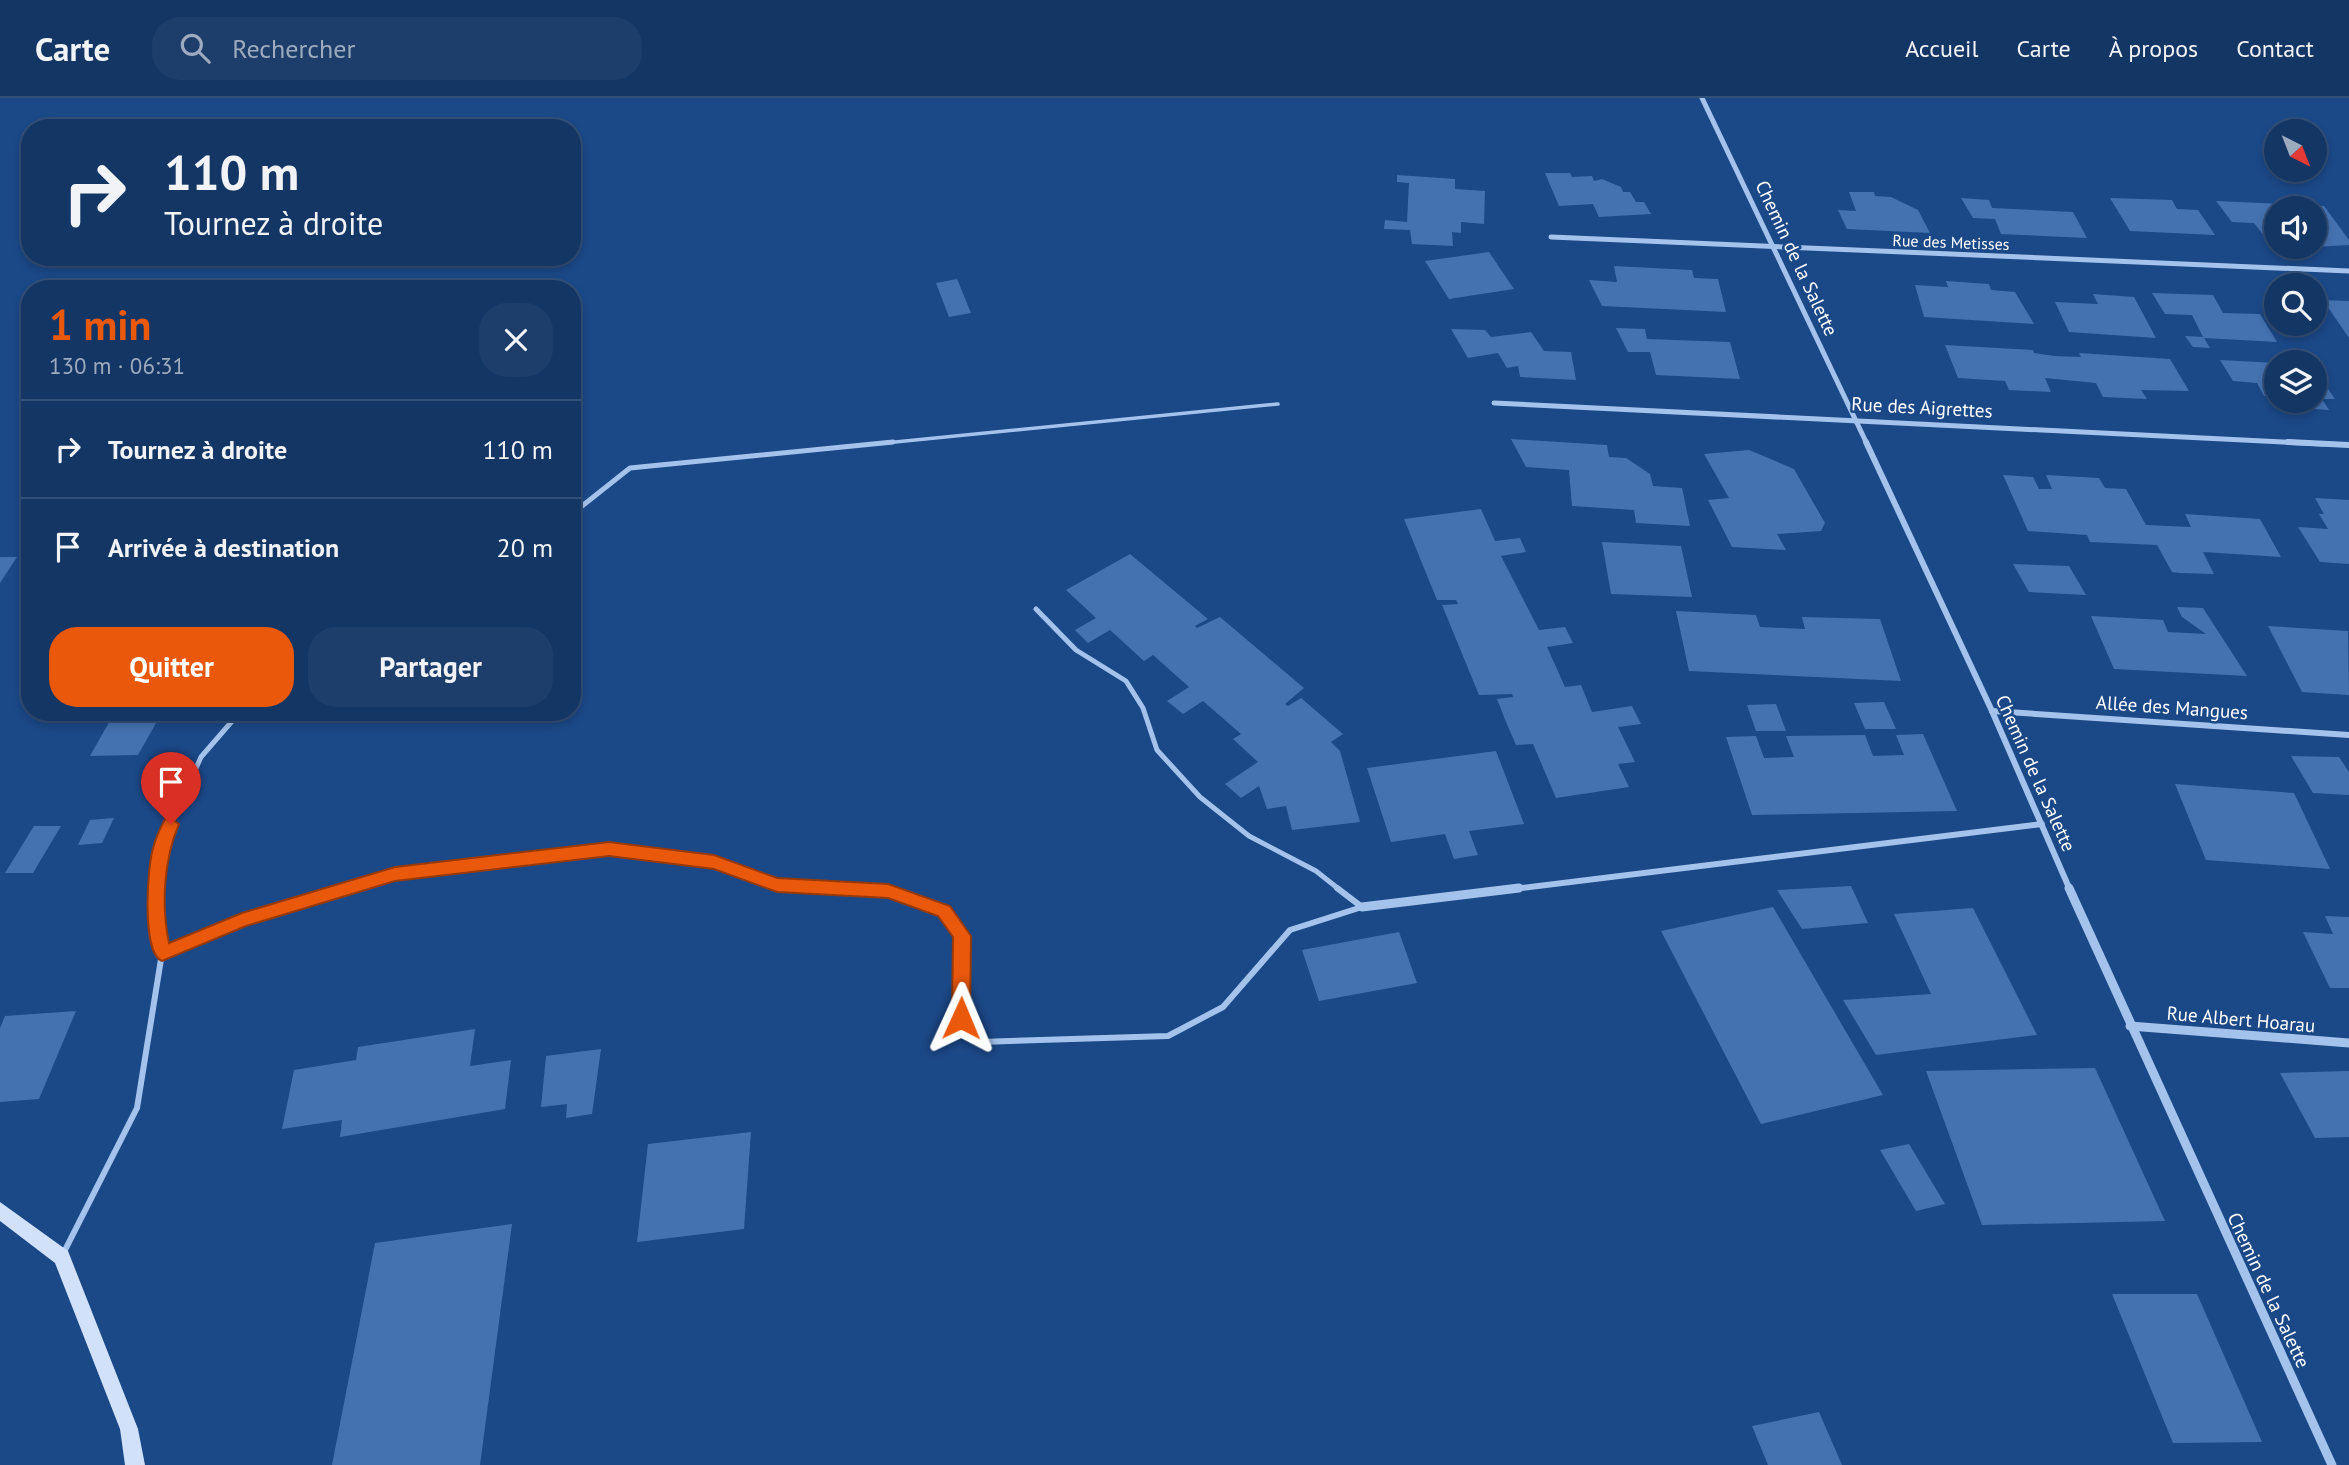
<!DOCTYPE html>
<html lang="fr">
<head>
<meta charset="utf-8">
<style>
	body { margin:0; font-family:"PT Sans",sans-serif; background:#1d3e6b; color:#f1f3f6; height:100vh; display:flex; flex-direction:column; font-size:26px; white-space:nowrap }
	* { box-sizing:border-box; margin:0 }
	p { font-size:23px; color:#9dabbf }
	.icon { flex:none; width:38px; height:38px; fill:none; stroke:currentColor; stroke-width:2; stroke-linecap:round; stroke-linejoin:round }
	.map { position:relative; flex:1; overflow:hidden }
	.panel { position:absolute; left:21px; top:182px; width:560px; height:441px; display:flex; flex-direction:column; background:#143665; border-radius:28px; box-shadow:0 4px 10px #0003,0 0 0 2px #335079 }
	.panel>* { flex:none }
	.banner { position:absolute; left:21px; top:21px; width:560px; height:147px; border-radius:28px; box-shadow:0 4px 10px #0003,0 0 0 2px #335079; background:#143665; color:#f1f3f6; overflow:hidden }
	.needle { width:46px; rotate:138deg }
	.controls { position:absolute; left:2264px; top:21px; display:grid; gap:14px }
	.controls a { display:grid; place-items:center; width:63px; height:63px; border-radius:50%; background:#143665; box-shadow:0 4px 10px #0003,0 0 0 2px #335079; font-size:35px }
	.pin { position:absolute; display:grid; place-items:center; width:60px; height:60px; color:#fff; margin:-72px -30px; border-radius:50% 50% 50% 0; rotate:-45deg; box-shadow:0 0 7px #0007 }
	.pin .icon { rotate:45deg }
	.me { position:absolute; width:77px; margin:-38px; rotate:1deg; stroke-linejoin:round; filter:drop-shadow(0 0 5px #0008) }
	.turn { display:flex; align-items:center; gap:24px; height:147px; padding:0 28px; font-size:32px }
	.turn .icon { width:91px; height:91px; stroke-width:2.5 }
	.turn b { display:block; font-size:49px; line-height:60px }
	.round { display:grid; place-items:center; flex:none; width:74px; height:74px; border-radius:28px; background:#1d3e6b }
	.summary { display:flex; align-items:center; justify-content:space-between; height:119px; padding:0 28px }
	h1 { font-size:42px; font-weight:800; line-height:52px; color:#ea580c }
	.cta { display:flex; gap:14px; margin-top:auto; padding:14px 28px }
	.cta a { flex:1; height:80px; border-radius:28px; background:#ea580c; color:#fff; font-size:28px; font-weight:800; line-height:80px; text-align:center }
	.cta a+a { background:#1d3e6b; color:#f1f3f6 }
	ul { padding:0; list-style:none }
	li { display:flex; align-items:center; gap:21px; height:98px; padding:0 28px; border-top:2px solid #335079 }
	li div { flex:1 }
	li b { display:block; font-size:26px }
	li em { font-style:normal }
	header { display:flex; align-items:center; gap:42px; box-sizing:border-box; height:98px; padding:0 35px; background:#143665; border-bottom:2px solid #335079 }
	header strong { font-size:33px }
	nav { display:flex; gap:38px; margin-inline-start:auto; font-size:24px }
	.search { width:490px; height:63px; background:#1d3e6b; display:flex; align-items:center; gap:18px; box-sizing:border-box; padding:0 24px; border-radius:28px; color:#9dabbf; font-size:26px }
	.map>svg:first-child { display:block }
	.building { fill:#4472b0 }
	.lines { fill:none; stroke-linecap:round; stroke-linejoin:round }
	.service-far2 { stroke:#a4c3ec; stroke-width:3.5 }
	.service-far1 { stroke:#a4c3ec; stroke-width:5 }
	.service { stroke:#a4c3ec; stroke-width:6 }
	.minor-far2 { stroke:#a4c3ec; stroke-width:5 }
	.minor-far1 { stroke:#a4c3ec; stroke-width:6 }
	.minor { stroke:#a4c3ec; stroke-width:9 }
	.secondary { fill:#d0e1f9; fill-rule:evenodd }
	.route { fill:#ea580c; stroke:#983908; stroke-width:2 }
	.labels { text-anchor:middle; stroke-width:5; stroke-linejoin:round; paint-order:stroke }
	.far-street-label { font-size:16px; fill:#fff; stroke:#1b4887 }
	.street-label { font-size:19px; fill:#fff; stroke:#1b4887 }
</style>
</head>
<body>
<header>
<strong>Carte</strong>
<div class="search"><svg class="icon" aria-label="search" viewBox="0 0 24 24"><circle cx="10" cy="10" r="6"/><path d="M15 15l6 6"/></svg>Rechercher</div>
<nav><a>Accueil</a><a>Carte</a><a>À propos</a><a>Contact</a></nav>
</header>
<div class="map">
<svg width="2349" height="1367" viewBox="0 0 2349 1367">
	<rect width="100%" height="100%" fill="#1b4887"/>
	<!-- building -->
	<g class="building">
		<polygon points="1545,75 1570,75 1572,79 1592,78 1594,83 1602,81 1621,89 1623,94 1630,94 1636,104 1644,104 1651,116 1599,119 1593,106 1559,108"/>
		<polygon points="1397,77 1455,81 1455,91 1485,93 1484,126 1461,124 1461,135 1452,134 1453,148 1412,146 1410,132 1384,131 1385,122 1407,124 1409,85 1397,84"/>
		<polygon points="1849,94 1874,94 1875,98 1891,99 1918,112 1930,135 1847,131 1838,112 1856,113"/>
		<polygon points="1961,100 1989,102 1992,110 2073,114 2087,140 2001,136 1995,121 1973,120"/>
		<polygon points="2110,100 2172,102 2177,111 2198,112 2215,137 2130,133"/>
		<polygon points="2216,103 2324,108 2349,142 2349,147 2315,149 2315,110 2277,110 2277,144 2268,143 2254,125 2232,124"/>
		<polygon points="1489,154 1514,191 1449,201 1425,163"/>
		<polygon points="1614,168 1692,172 1694,180 1718,181 1726,214 1602,208 1589,182 1617,184"/>
		<polygon points="957,181 971,215 949,219 936,185"/>
		<polygon points="1946,183 1989,186 1991,192 2015,194 2034,226 1924,219 1915,187 1948,189"/>
		<polygon points="2152,195 2213,197 2223,215 2260,216 2277,244 2204,240 2210,250 2193,249 2185,238 2203,239 2192,217 2165,216"/>
		<polygon points="2093,196 2134,199 2156,240 2069,234 2055,204 2098,206"/>
		<polygon points="2323,202 2349,203 2349,240"/>
		<polygon points="1616,230 1645,231 1647,241 1730,244 1740,281 1656,277 1650,254 1628,254"/>
		<polygon points="1451,231 1485,232 1491,239 1531,234 1544,253 1571,254 1576,282 1520,279 1518,268 1507,270 1498,255 1468,260"/>
		<polygon points="1945,247 2033,252 2034,255 2054,258 2081,259 2079,255 2170,261 2189,293 2141,292 2147,301 2103,299 2096,285 2045,280 2051,294 2009,292 2005,283 1958,280"/>
		<polygon points="2220,262 2277,265 2277,298 2264,298 2257,285 2233,283"/>
		<polygon points="2315,272 2335,301 2322,301 2329,312 2282,309 2278,303 2315,303"/>
		<polygon points="1511,341 1607,347 1609,359 1626,360 1650,376 1653,388 1682,390 1690,428 1636,425 1634,412 1572,408 1569,372 1526,369"/>
		<polygon points="1749,352 1794,371 1825,425 1821,433 1777,436 1786,452 1732,449 1708,402 1729,400 1704,356"/>
		<polygon points="2003,377 2033,379 2039,391 2052,391 2046,377 2099,380 2105,390 2126,391 2146,427 2191,429 2185,416 2260,421 2281,459 2203,454 2214,476 2180,475 2172,474 2157,447 2090,444 2087,437 2028,433"/>
		<polygon points="2315,400 2349,402 2349,466 2320,464 2298,429 2328,431 2319,416 2324,416"/>
		<polygon points="1481,411 1495,443 1520,440 1526,454 1501,458 1539,532 1565,529 1573,545 1547,549 1565,589 1581,587 1592,614 1632,608 1641,626 1618,629 1635,664 1618,666 1629,689 1556,700 1533,646 1516,647 1506,624 1497,601 1513,599 1512,596 1479,597 1442,507 1458,506 1456,502 1437,502 1404,421"/>
		<polygon points="1602,444 1681,448 1692,499 1611,496"/>
		<polygon points="1130,456 1208,521 1195,528 1197,530 1220,519 1304,590 1285,606 1288,608 1301,600 1343,636 1331,644 1340,653 1360,724 1292,732 1286,708 1267,711 1259,688 1241,700 1225,686 1258,664 1233,641 1241,636 1203,603 1183,616 1167,603 1189,589 1153,557 1144,563 1110,532 1088,545 1075,532 1096,520 1066,492"/>
		<polygon points="0,459 17,459 0,485"/>
		<polygon points="2013,466 2069,468 2086,497 2029,494"/>
		<polygon points="2177,509 2203,510 2247,578 2114,571 2091,518 2163,522 2168,534 2206,536 2182,519"/>
		<polygon points="1676,513 1756,517 1760,529 1805,531 1802,519 1880,521 1901,583 1689,573"/>
		<polygon points="2268,528 2348,533 2349,597 2302,594"/>
		<polygon points="1884,604 1896,631 1865,631 1854,605"/>
		<polygon points="1776,606 1786,633 1756,633 1747,607"/>
		<polygon points="51,614 98,614 95,620 48,620"/>
		<polygon points="160,618 138,657 90,658 112,619"/>
		<polygon points="1923,636 1957,713 1752,717 1726,639 1756,638 1764,660 1794,659 1786,638 1865,637 1873,658 1904,657 1896,637"/>
		<polygon points="1496,653 1524,726 1469,733 1478,757 1454,761 1445,736 1391,744 1367,670"/>
		<polygon points="2291,658 2339,659 2349,674 2349,697 2313,695"/>
		<polygon points="2175,686 2294,695 2330,771 2206,762"/>
		<polygon points="114,720 102,745 78,747 90,722"/>
		<polygon points="34,728 61,728 33,775 5,775"/>
		<polygon points="1851,788 1868,825 1802,831 1777,792"/>
		<polygon points="1773,809 1883,997 1761,1026 1661,833"/>
		<polygon points="1973,810 2037,937 1876,957 1843,902 1931,896 1894,816"/>
		<polygon points="2325,818 2349,819 2349,890 2330,890 2303,834 2333,836"/>
		<polygon points="1399,834 1417,885 1319,903 1302,852"/>
		<polygon points="76,913 39,1001 0,1004 0,930 5,918"/>
		<polygon points="475,931 470,968 511,962 505,1011 340,1039 342,1022 282,1031 294,972 356,962 358,949"/>
		<polygon points="601,951 592,1016 566,1020 567,1006 541,1009 546,958"/>
		<polygon points="2095,970 2165,1123 1982,1127 1926,973"/>
		<polygon points="2349,973 2349,1039 2315,1040 2280,975"/>
		<polygon points="751,1034 744,1131 637,1144 648,1046"/>
		<polygon points="1909,1046 1945,1106 1916,1113 1880,1052"/>
		<polygon points="512,1126 480,1367 332,1367 375,1145"/>
		<polygon points="2112,1196 2197,1196 2262,1344 2173,1345"/>
		<polygon points="1819,1314 1842,1367 1768,1367 1752,1328"/>
	</g>
	<g class="lines">
		<!-- service-far2 -->
		<polyline class="service-far2" points="875,346 1278,306"/>
		<!-- service-far1 -->
		<g class="service-far1">
			<polyline points="572,416 630,370 893,344"/>
			<polyline points="1036,511 1076,552 1126,583 1143,610 1157,652 1200,699 1249,738 1316,773 1340,792"/>
			<polyline points="158,792 161,749 201,659 240,614"/>
			<polyline points="343,792 395,776 609,751 714,764 777,787 862,792"/>
		</g>
		<!-- service -->
		<g class="service">
			<polyline points="158,790 156,823 162,855"/>
			<polyline points="829,790 888,793 944,813 962,838 961,920 980,944 1168,938 1223,909 1290,832 1362,809"/>
			<polyline points="1337,790 1362,809"/>
			<polyline points="62,1158 137,1010 162,855 242,822 349,790"/>
		</g>
		<!-- minor-far2 -->
		<g class="minor-far2">
			<polyline points="1702,0 1867,346"/>
			<polyline points="1551,139 2349,173"/>
			<polyline points="1494,305 2324,346"/>
		</g>
		<!-- minor-far1 -->
		<g class="minor-far1">
			<polyline points="1866,344 1992,613 2070,792"/>
			<polyline points="2288,344 2349,347"/>
			<polyline points="1992,613 2349,637"/>
			<polyline points="1505,792 2042,726"/>
		</g>
		<!-- minor -->
		<g class="minor">
			<polyline points="2069,790 2332,1367"/>
			<polyline points="1362,809 1519,790"/>
			<polyline points="2130,928 2349,945"/>
		</g>
		<!-- secondary -->
		<polygon class="secondary" points="0,1104 68,1153 138,1331 145,1367 125,1367 120,1331 55,1165 0,1123"/>
	</g>
	<!-- route -->
	<path class="route" d="M 171,720 L 179,726 C 164,761 161,807 169,845 L 242,815 L 395,769 L 609,744 L 714,757 L 777,780 L 888,786 L 950,808 L 971,838 L 970,920 L 967,925 L 961,928 L 955,925 L 952,920 L 953,839 L 938,818 L 888,800 L 777,794 L 714,771 L 609,758 L 395,783 L 246,828 L 162,863 C 141,855 147,766 154,747 C 156,738 161,729 165,721 Z"/>
	<g class="labels">
		<!-- far-street labels -->
		<g class="far-street-label">
			<text transform="translate(1951 144) rotate(2)" y="6">Rue des Metisses</text>
		</g>
		<!-- street labels -->
		<g class="street-label">
			<text transform="translate(1797 160) rotate(65)" y="7">Chemin de la Salette</text>
			<text transform="translate(1922 309) rotate(3)" y="7">Rue des Aigrettes</text>
			<text transform="translate(2172 609) rotate(4)" y="7">Allée des Mangues</text>
			<text transform="translate(2036 675) rotate(66)" y="7">Chemin de la Salette</text>
			<text transform="translate(2241 921) rotate(5)" y="7">Rue Albert Hoarau</text>
			<text transform="translate(2269 1192) rotate(65)" y="7">Chemin de la Salette</text>
		</g>
	</g>
</svg>
<div class="controls">
<a><svg class="needle" viewBox="-14 -14 28 28"><path d="M0-13l5 13h-10z" fill="#e53935"/><path d="M0 13l5-13h-10z" fill="#9dabbf"/></svg></a>
<a><svg class="icon" aria-label="sound" viewBox="0 0 24 24"><path d="M4 9h4l5-4v14l-5-4H4zM17 9q2 3 0 6"/></svg></a>
<a><svg class="icon" aria-label="search" viewBox="0 0 24 24"><circle cx="10" cy="10" r="6"/><path d="M15 15l6 6"/></svg></a>
<a><svg class="icon" aria-label="layers" viewBox="0 0 24 24"><path d="M12 4l9 5-9 5-9-5zM3 14l9 5 9-5"/></svg></a>
</div>
<div class="pin" style="left:171px;top:726px;background:#d93025"><svg class="icon" aria-label="arrive" viewBox="0 0 24 24"><path d="M6 21V4h12l-3 4 3 4H6"/></svg></div>
<svg class="me" style="left:961px;top:920px" viewBox="-20 -20 40 40"><path d="M0-17L14 15 0 8-14 15z" fill="#ea580c" stroke="#fff" stroke-width="4"/></svg>
<div class="banner">
<div class="turn"><svg class="icon" aria-label="right" viewBox="0 0 24 24"><path d="M7 20v-9h11M14 6l5 5-5 5"/></svg><div><b>110 m</b>Tournez à droite</div></div>
</div>
<section class="panel">
<div class="summary"><div><h1>1 min</h1><p>130 m · 06:31</p></div><a class="round"><svg class="icon" aria-label="close" viewBox="0 0 24 24"><path d="M6 6l12 12M18 6L6 18"/></svg></a></div>
<ul>
<li><svg class="icon" aria-label="right" viewBox="0 0 24 24"><path d="M7 20v-9h11M14 6l5 5-5 5"/></svg><div><b>Tournez à droite</b></div><em>110 m</em></li>
<li><svg class="icon" aria-label="arrive" viewBox="0 0 24 24"><path d="M6 21V4h12l-3 4 3 4H6"/></svg><div><b>Arrivée à destination</b></div><em>20 m</em></li>
</ul>
<div class="cta"><a>Quitter</a><a>Partager</a></div>
</section>
</div>
</body>
</html>
